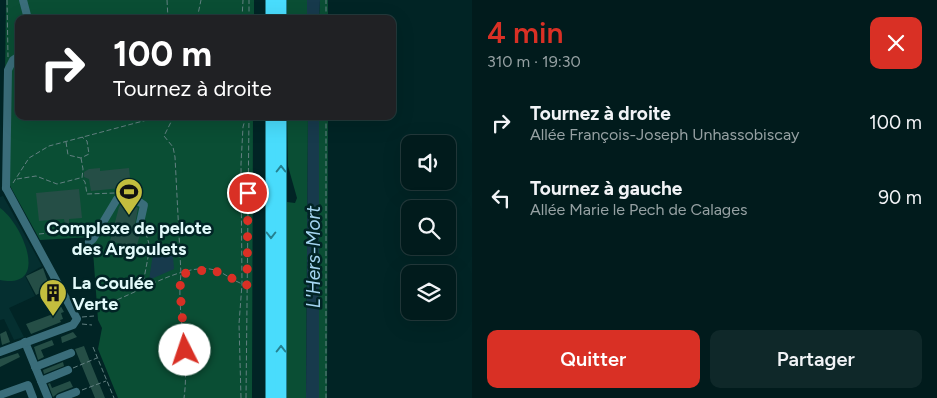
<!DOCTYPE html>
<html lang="fr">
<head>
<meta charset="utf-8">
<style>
	body { margin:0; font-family:Figtree,sans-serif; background:#0f2829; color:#f1f3f6; height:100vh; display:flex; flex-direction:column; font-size:19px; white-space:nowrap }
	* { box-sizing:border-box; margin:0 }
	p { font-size:16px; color:#96a1a3 }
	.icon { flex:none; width:28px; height:28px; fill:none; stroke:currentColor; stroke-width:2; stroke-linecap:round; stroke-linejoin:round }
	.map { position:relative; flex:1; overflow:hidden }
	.side { display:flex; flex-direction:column; background:#011b1c; width:465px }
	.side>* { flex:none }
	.banner { position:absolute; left:15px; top:15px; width:381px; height:105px; border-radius:10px; box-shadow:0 5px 20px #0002,0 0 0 1px #23393b; background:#202124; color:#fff; overflow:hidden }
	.buttons { position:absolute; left:401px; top:135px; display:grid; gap:10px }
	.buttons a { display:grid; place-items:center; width:55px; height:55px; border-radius:10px; background:#011b1c; box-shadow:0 5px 20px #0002,0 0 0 1px #23393b; font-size:25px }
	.pin { position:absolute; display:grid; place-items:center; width:42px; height:42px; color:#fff; margin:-21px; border:2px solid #fff; border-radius:50%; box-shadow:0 1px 5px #0007 }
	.me { position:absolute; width:55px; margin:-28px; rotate:356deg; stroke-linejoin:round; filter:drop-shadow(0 0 4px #0008) }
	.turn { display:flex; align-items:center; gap:18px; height:105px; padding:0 15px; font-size:22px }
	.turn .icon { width:65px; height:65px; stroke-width:2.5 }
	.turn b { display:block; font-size:35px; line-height:42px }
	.round { display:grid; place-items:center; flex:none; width:52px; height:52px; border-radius:10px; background:#0f2829 }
	.summary { display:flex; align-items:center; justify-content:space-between; height:85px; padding:0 15px }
	h1 { font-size:30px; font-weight:600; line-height:38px; color:#d93025 }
	.primary-button { display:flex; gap:10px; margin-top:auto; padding:10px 15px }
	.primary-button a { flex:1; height:58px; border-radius:10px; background:#d93025; color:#fff; font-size:20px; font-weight:600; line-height:58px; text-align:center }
	.primary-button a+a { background:#0f2829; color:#f1f3f6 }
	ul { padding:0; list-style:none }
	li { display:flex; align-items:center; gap:15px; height:75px; padding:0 15px }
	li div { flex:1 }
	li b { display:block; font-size:19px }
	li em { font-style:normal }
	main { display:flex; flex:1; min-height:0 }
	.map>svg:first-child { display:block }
	.built { fill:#052f30 }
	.green { fill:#0a4e34 }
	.water { fill:#173a4c }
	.building { fill:#254e46 }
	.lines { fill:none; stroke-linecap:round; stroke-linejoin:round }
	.path { stroke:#638182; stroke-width:1; stroke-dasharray:5 2.5; stroke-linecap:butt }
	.minor { stroke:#3a6d7a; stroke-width:8 }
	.highway { stroke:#49dcfc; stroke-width:11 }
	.oneway { stroke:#258090 }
	.route { stroke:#d93025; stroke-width:9; stroke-dasharray:0 16.2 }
	.labels { text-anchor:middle; stroke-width:5; stroke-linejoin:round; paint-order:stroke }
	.poi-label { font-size:18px; font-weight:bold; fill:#e2fafa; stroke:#012425 }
	.water-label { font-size:19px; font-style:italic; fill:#a4d4f0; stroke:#012425 }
</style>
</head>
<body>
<main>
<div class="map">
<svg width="472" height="398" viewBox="0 0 472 398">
	<rect width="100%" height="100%" fill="#012425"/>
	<!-- built -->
	<polygon class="built" points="3,196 42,266 25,276 35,296 9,308 24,337 14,340 4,319 0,320 0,197"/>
	<!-- green -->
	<g class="green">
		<polygon points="6,0 254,0 254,19 19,19 19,116 253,116 252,398 118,398 98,349 102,328 98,320 92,237 40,240 9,184 5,76"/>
		<rect x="287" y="0" width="20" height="19"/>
		<polygon points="320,0 328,0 328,19 319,19"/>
		<polygon points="287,116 308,116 306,398 287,398 287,202 295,203 297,198 288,166"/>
		<polygon points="319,116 328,116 327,398 319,398"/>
		<path d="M 0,208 C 21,222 52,290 0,280 Z"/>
	</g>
	<!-- water -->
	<g class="water">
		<polygon points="307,0 320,0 319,19 307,19"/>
		<polygon points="308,116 319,116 319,398 306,398"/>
		<polygon points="172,243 174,269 149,280 154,247"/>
	</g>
	<!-- building -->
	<g class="building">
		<polygon points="100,168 100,171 129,168 131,187 91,191 89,179 84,177 84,172 89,169"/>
		<polygon points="79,189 82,218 69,219 69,224 65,225 64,219 39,221 36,193"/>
		<polygon points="129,203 138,208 135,224 137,227 142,228 136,248 110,241 119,207 122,203"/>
		<polygon points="43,268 50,288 36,295 26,276"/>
		<polygon points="58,301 64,312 61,313 63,319 60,320 61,322 31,334 26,324 53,314 49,307"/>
		<polygon points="6,331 10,342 2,345 0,334"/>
		<polygon points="73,332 77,337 62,343 61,337"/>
		<polygon points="52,340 54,345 41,350 44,357 38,360 34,347"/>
		<polygon points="84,346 89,359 105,398 95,398 75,349"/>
		<polygon points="18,353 20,357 0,367 0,359"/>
		<polygon points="63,362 64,366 44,374 43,370"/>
		<polygon points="70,381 73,387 58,393 53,397 48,384 50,383 52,388"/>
	</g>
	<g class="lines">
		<!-- path -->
		<g class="path">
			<polyline points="7,0 8,57"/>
			<polyline points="167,0 168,19"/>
			<polyline points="197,19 201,0"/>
			<polyline points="242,19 243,0"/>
			<polyline points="249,19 249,0"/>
			<polyline points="326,19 326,0"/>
			<path d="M 174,116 L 164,136 L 173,147 L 175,157 L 181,274 C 176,314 190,355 184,398"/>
			<polyline points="326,116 326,398"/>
			<polyline points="66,142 68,155 81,158 89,154 87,141 82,137"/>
			<polyline points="81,158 83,169 82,178 85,182 87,194 115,193"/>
			<polyline points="17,179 36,176 57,184 80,178"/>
			<polyline points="13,183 29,158 49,146 162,116"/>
			<polyline points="39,234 60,232"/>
			<polyline points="142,289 150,247 144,227"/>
			<path d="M 96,307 C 130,299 175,265 210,269 C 224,271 233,282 246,285"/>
			<polyline points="82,317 94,316"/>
			<polyline points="82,324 92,325"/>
			<polyline points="93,347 114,398"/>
			<polyline points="73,368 97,358"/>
			<polyline points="82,390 106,381"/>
			<polyline points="241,398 239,324 242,284 241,164 243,127 246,116"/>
			<polyline points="246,398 249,116"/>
		</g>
		<!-- minor -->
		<g class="minor">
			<polyline points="23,0 28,19"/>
			<polyline points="6,188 8,70 13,60 19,56"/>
			<path d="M 89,242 L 93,239 L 117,199 C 127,194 135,199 144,205 L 140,223"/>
			<polyline points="25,342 48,398"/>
			<polyline points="0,352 73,325 77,319 6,188"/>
			<polyline points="35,367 71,353"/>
			<polyline points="41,381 68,370"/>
			<polyline points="0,395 28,385 33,398"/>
			<polyline points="60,398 76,392"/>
		</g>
		<!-- highway -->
		<g class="highway">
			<polyline points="271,0 271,19"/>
			<polyline points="281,0 281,19"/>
			<polyline points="271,398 271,116"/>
			<polyline points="281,398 281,116"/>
		</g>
	</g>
	<!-- one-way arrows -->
	<defs><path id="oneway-chevron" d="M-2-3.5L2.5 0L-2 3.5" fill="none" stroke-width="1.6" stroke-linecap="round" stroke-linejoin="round" transform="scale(1.25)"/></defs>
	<g class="oneway">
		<use href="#oneway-chevron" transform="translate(281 169) rotate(-90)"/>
		<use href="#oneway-chevron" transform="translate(271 235) rotate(90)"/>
		<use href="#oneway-chevron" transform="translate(281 349) rotate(-90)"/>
	</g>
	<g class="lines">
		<!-- route -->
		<polyline class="route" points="185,350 180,290 181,274 211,269 247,285 248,193"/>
	</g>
	<!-- icons -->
	<defs>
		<symbol id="stadium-pin" viewBox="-11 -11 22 30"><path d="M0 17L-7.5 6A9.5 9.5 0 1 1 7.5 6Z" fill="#c3bd3e" stroke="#012425"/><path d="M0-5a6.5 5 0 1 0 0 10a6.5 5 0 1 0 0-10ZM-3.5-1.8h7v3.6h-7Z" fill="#111"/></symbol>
		<symbol id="building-pin" viewBox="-11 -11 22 30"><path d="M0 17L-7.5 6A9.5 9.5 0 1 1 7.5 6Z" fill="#c3bd3e" stroke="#012425"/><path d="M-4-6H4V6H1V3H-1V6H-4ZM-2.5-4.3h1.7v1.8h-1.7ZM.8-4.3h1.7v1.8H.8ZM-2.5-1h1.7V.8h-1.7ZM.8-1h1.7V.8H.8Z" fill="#111"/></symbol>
	</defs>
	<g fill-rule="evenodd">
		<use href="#stadium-pin" x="113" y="176" width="32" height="43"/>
		<use href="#building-pin" x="37" y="277" width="32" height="43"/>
	</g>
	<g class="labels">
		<!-- poi labels -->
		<g class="poi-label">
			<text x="129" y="234">Complexe de pelote<tspan x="129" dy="21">des Argoulets</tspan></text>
			<text x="72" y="289" text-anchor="start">La Coulée<tspan x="72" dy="21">Verte</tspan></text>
		</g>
		<!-- water labels -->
		<g class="water-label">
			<text transform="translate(313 257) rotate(-90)" y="7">L'Hers-Mort</text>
		</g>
	</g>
</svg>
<div class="buttons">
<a><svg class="icon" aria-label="sound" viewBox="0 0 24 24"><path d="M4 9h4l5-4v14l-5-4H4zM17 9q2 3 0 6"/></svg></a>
<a><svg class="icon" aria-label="search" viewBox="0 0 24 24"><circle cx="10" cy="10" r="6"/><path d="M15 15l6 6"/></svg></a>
<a><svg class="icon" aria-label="layers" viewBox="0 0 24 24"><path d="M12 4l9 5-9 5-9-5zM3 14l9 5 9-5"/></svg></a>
</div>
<div class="pin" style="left:248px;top:193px;background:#d93025"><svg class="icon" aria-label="arrive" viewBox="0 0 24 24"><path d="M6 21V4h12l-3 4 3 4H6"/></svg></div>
<svg class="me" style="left:185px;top:350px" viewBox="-20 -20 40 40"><circle r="19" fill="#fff"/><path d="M0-13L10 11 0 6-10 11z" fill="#d93025"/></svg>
<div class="banner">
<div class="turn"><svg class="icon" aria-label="right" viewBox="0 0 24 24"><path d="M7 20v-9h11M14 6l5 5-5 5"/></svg><div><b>100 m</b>Tournez à droite</div></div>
</div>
</div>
<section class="side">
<div class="summary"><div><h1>4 min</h1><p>310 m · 19:30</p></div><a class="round" style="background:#d93025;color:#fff"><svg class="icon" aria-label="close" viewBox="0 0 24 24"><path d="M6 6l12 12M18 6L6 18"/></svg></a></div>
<ul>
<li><svg class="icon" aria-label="right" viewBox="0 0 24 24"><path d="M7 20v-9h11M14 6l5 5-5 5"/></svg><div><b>Tournez à droite</b><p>Allée François-Joseph Unhassobiscay</p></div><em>100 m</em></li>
<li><svg class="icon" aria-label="left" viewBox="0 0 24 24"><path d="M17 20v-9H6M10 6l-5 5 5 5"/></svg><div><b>Tournez à gauche</b><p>Allée Marie le Pech de Calages</p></div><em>90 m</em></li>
</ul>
<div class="primary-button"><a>Quitter</a><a>Partager</a></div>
</section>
</main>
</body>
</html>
